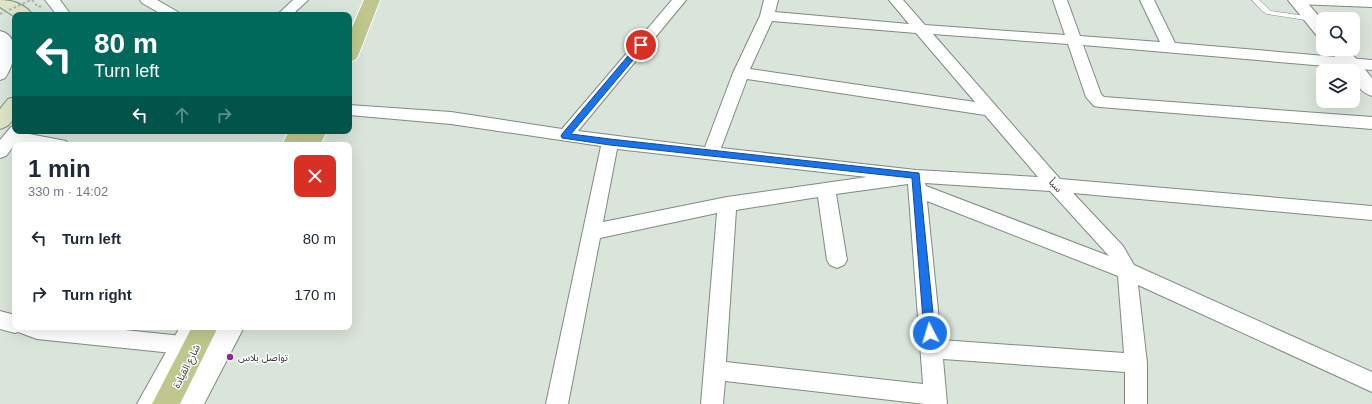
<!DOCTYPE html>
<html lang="en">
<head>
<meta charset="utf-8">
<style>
	body { margin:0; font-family:Arial,"Noto Sans Arabic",sans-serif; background:#f2f2f3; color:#1f2937; height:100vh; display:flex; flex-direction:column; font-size:15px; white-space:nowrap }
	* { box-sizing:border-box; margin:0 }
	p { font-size:13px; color:#747a83 }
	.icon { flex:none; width:22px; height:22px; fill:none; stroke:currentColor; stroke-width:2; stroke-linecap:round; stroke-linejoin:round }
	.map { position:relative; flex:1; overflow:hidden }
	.side { position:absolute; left:12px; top:142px; width:340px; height:188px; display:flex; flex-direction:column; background:#fff; border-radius:8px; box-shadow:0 4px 16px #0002 }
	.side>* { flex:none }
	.guide { position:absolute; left:12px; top:12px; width:340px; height:122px; border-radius:8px; box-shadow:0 4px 16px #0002; background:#00695c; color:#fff; overflow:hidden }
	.controls { position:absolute; left:1316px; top:12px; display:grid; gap:8px }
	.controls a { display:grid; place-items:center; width:44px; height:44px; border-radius:8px; background:#fff; box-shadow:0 4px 16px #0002; font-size:20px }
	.pin { position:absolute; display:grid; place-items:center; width:34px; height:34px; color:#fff; margin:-17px; border:2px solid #fff; border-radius:50%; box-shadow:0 1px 4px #0007 }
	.me { position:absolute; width:44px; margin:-22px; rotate:355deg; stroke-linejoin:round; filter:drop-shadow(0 0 3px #0008) }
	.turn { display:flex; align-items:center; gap:14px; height:84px; padding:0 16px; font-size:18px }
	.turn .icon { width:52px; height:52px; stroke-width:2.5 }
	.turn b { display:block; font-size:28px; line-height:34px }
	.lanes { display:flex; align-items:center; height:38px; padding:0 16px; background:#0003; justify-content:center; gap:20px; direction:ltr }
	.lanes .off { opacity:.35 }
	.round { display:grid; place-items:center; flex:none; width:42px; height:42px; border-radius:8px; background:#f2f2f3 }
	.overview { display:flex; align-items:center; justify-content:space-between; height:68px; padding:0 16px }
	h1 { font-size:24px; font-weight:800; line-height:30px }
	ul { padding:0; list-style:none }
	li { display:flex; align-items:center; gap:12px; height:56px; padding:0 16px }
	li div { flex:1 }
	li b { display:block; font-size:15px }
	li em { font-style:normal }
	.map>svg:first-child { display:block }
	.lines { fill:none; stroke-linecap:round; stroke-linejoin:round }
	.service-casing { stroke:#7f8a81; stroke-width:1 }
	.minor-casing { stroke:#7f8a81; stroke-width:2 }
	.tertiary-casing { stroke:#7f8a81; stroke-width:2 }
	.secondary-casing { stroke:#7f8a81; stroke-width:2 }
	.primary-casing { stroke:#fff; stroke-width:2 }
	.path { stroke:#a6afa7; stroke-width:2; stroke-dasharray:2.5 2.5; stroke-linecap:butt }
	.service { fill:#fff; fill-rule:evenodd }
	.minor { fill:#fff; fill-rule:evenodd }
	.tertiary { fill:#fff; fill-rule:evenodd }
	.secondary { fill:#dfe3c6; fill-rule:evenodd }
	.primary { fill:#bfc78e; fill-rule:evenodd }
	.path-bridge { stroke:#a6afa7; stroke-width:2; stroke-dasharray:2.5 2.5; stroke-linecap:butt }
	.route { fill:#1a73e8; stroke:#114b97 }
	.poi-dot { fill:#892d98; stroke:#fff; stroke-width:1.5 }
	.labels { text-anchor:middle; stroke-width:3; stroke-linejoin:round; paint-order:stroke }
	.street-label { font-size:10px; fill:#343835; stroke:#fff }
	.poi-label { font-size:10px; fill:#343835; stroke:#fff; text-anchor:start }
</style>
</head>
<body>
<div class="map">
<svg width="1372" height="404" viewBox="0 0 1372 404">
	<rect width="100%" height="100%" fill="#d9e5db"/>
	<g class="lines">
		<defs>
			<polygon id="service" points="1252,0 1259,0 1271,11 1312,17 1316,19 1312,21 1267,14 1262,11"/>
			<g id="minor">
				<polygon points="45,0 60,0 71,15 57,15"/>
				<polygon points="140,0 157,0 178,12 180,15 163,15 142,3"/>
				<polygon points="293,0 308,0 292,15 277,15"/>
				<path d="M 672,0 L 686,0 L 578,131 L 705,147 L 733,73 L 760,16 L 764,0 L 778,0 L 775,12 L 909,24 L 889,0 L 903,0 L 925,25 L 1065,35 L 1053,0 L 1067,0 L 1080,36 L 1160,42 L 1140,0 L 1154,0 L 1175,43 L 1372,60 L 1372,70 L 1083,45 L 1101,94 L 1104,97 L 1372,117 L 1372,129 L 1100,107 L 1094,106 L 1086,97 L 1068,44 L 933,34 L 1060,179 L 1372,206 L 1372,220 L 1073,193 L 1123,246 L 1134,265 L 1372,372 L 1372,392 L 1138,285 L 1147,363 L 1147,404 L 1125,404 L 1125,372 L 943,359 L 947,404 L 925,404 L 725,381 L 723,404 L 701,404 L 717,213 L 600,238 L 568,404 L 546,404 L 601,146 L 451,124 L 349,115 L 349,105 L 451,112 L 562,129 ZM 772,21 L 916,33 L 975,102 L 750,69 ZM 747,79 L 985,115 L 1038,177 L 916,170 L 721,148 ZM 617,149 L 867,177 L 727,197 L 603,222 ZM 925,183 L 1050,191 L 1109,256 L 926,186 ZM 908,184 L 923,384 L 726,362 L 736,210 L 818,197 L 827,260 L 830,265 L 837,268 L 844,265 L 847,260 L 836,194 ZM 927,201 L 1118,276 L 1124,353 L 941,340 Z"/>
				<polygon points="1289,0 1372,0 1372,7 1296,4 1291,3"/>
				<path d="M 0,31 C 22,36 14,65 5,78 L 0,80 Z"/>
				<polygon points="15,126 15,131 25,131 24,133 66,141 68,145 26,145 16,143 6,156 0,158 0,140 11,127"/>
				<polygon points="0,311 15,315 15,327 96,327 182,336 189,338 192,345 189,352 182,354 37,339 18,332 15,333 0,329"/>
			</g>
			<g id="tertiary">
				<polygon points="1288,0 1305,0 1323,21 1323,37 1317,36"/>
				<path d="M 1329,49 L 1348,49 L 1372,78 L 1372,96 C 1361,93 1353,82 1353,71 L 1346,71 Z"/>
				<polygon points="180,327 206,327 165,404 137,404"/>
				<polygon points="218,327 244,327 204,404 176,404"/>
			</g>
			<g id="secondary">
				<path d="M 0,0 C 12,0 25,4 33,15 L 15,15 L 15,17 L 0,7 Z"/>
				<path d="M 15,97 C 15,112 17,124 0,129 L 0,109 L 8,99 Z"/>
			</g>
			<g id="primary">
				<polygon points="364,0 380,0 358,56 355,60 349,62 349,34"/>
				<polygon points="289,131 327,131 320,145 282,145"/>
				<polygon points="192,327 218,327 180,404 152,404"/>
			</g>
		</defs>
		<!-- service casing -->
		<use href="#service" class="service-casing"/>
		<!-- minor casing -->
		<use href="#minor" class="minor-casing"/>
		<!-- tertiary casing -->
		<use href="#tertiary" class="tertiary-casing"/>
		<!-- secondary casing -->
		<use href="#secondary" class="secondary-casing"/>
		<!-- primary casing -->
		<use href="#primary" class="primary-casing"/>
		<!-- path -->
		<polyline class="path" points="32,0 38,7 42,6"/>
		<!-- service -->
		<use href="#service" class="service"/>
		<!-- minor -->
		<use href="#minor" class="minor"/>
		<!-- tertiary -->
		<use href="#tertiary" class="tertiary"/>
		<!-- secondary -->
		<use href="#secondary" class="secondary"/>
		<!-- primary -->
		<use href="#primary" class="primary"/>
		<!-- path-bridge -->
		<polyline class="path-bridge" points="0,14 31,0"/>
	</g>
	<!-- route -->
	<polygon class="route" points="641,43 644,44 644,47 571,134 610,139 919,173 935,333 933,337 930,338 926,337 924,333 912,178 610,145 562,138 561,136 562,134 638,44"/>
	<!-- markers -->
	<circle class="poi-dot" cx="230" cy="357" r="4"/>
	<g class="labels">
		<!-- street labels -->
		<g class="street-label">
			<text transform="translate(1056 185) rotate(48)" y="4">سبأ</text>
			<text transform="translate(186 366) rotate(-63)" y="4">شارع القيادة</text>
		</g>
		<!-- poi labels -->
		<g class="poi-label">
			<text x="238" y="361">تواصل بلاس</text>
		</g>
	</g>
</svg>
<div class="controls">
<a><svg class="icon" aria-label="search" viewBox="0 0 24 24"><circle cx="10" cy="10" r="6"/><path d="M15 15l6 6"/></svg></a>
<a><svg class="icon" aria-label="layers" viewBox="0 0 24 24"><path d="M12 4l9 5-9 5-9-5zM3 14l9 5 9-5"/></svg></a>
</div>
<div class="pin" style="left:641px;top:45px;background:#d93025"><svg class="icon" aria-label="arrive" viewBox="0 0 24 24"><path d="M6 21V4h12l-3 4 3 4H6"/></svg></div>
<svg class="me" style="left:930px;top:333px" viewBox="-20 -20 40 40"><circle r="17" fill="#1a73e8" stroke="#fff" stroke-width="3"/><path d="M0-11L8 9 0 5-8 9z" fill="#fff"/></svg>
<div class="guide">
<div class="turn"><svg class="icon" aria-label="left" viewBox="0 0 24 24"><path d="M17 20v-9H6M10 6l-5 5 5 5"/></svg><div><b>80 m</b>Turn left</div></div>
<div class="lanes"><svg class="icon" aria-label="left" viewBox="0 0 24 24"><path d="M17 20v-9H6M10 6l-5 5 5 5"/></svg><svg class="icon off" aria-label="ahead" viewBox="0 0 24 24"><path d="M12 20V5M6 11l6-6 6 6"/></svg><svg class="icon off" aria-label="right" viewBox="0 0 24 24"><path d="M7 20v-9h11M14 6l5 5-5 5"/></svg></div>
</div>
<section class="side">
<div class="overview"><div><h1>1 min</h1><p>330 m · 14:02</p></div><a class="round" style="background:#d93025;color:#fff"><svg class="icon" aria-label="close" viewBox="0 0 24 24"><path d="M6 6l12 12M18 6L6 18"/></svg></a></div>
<ul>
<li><svg class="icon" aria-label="left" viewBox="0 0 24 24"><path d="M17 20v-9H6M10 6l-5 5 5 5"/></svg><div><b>Turn left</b></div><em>80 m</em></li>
<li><svg class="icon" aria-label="right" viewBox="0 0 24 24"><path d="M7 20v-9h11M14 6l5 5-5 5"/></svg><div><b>Turn right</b></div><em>170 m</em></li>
</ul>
</section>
</div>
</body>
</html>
